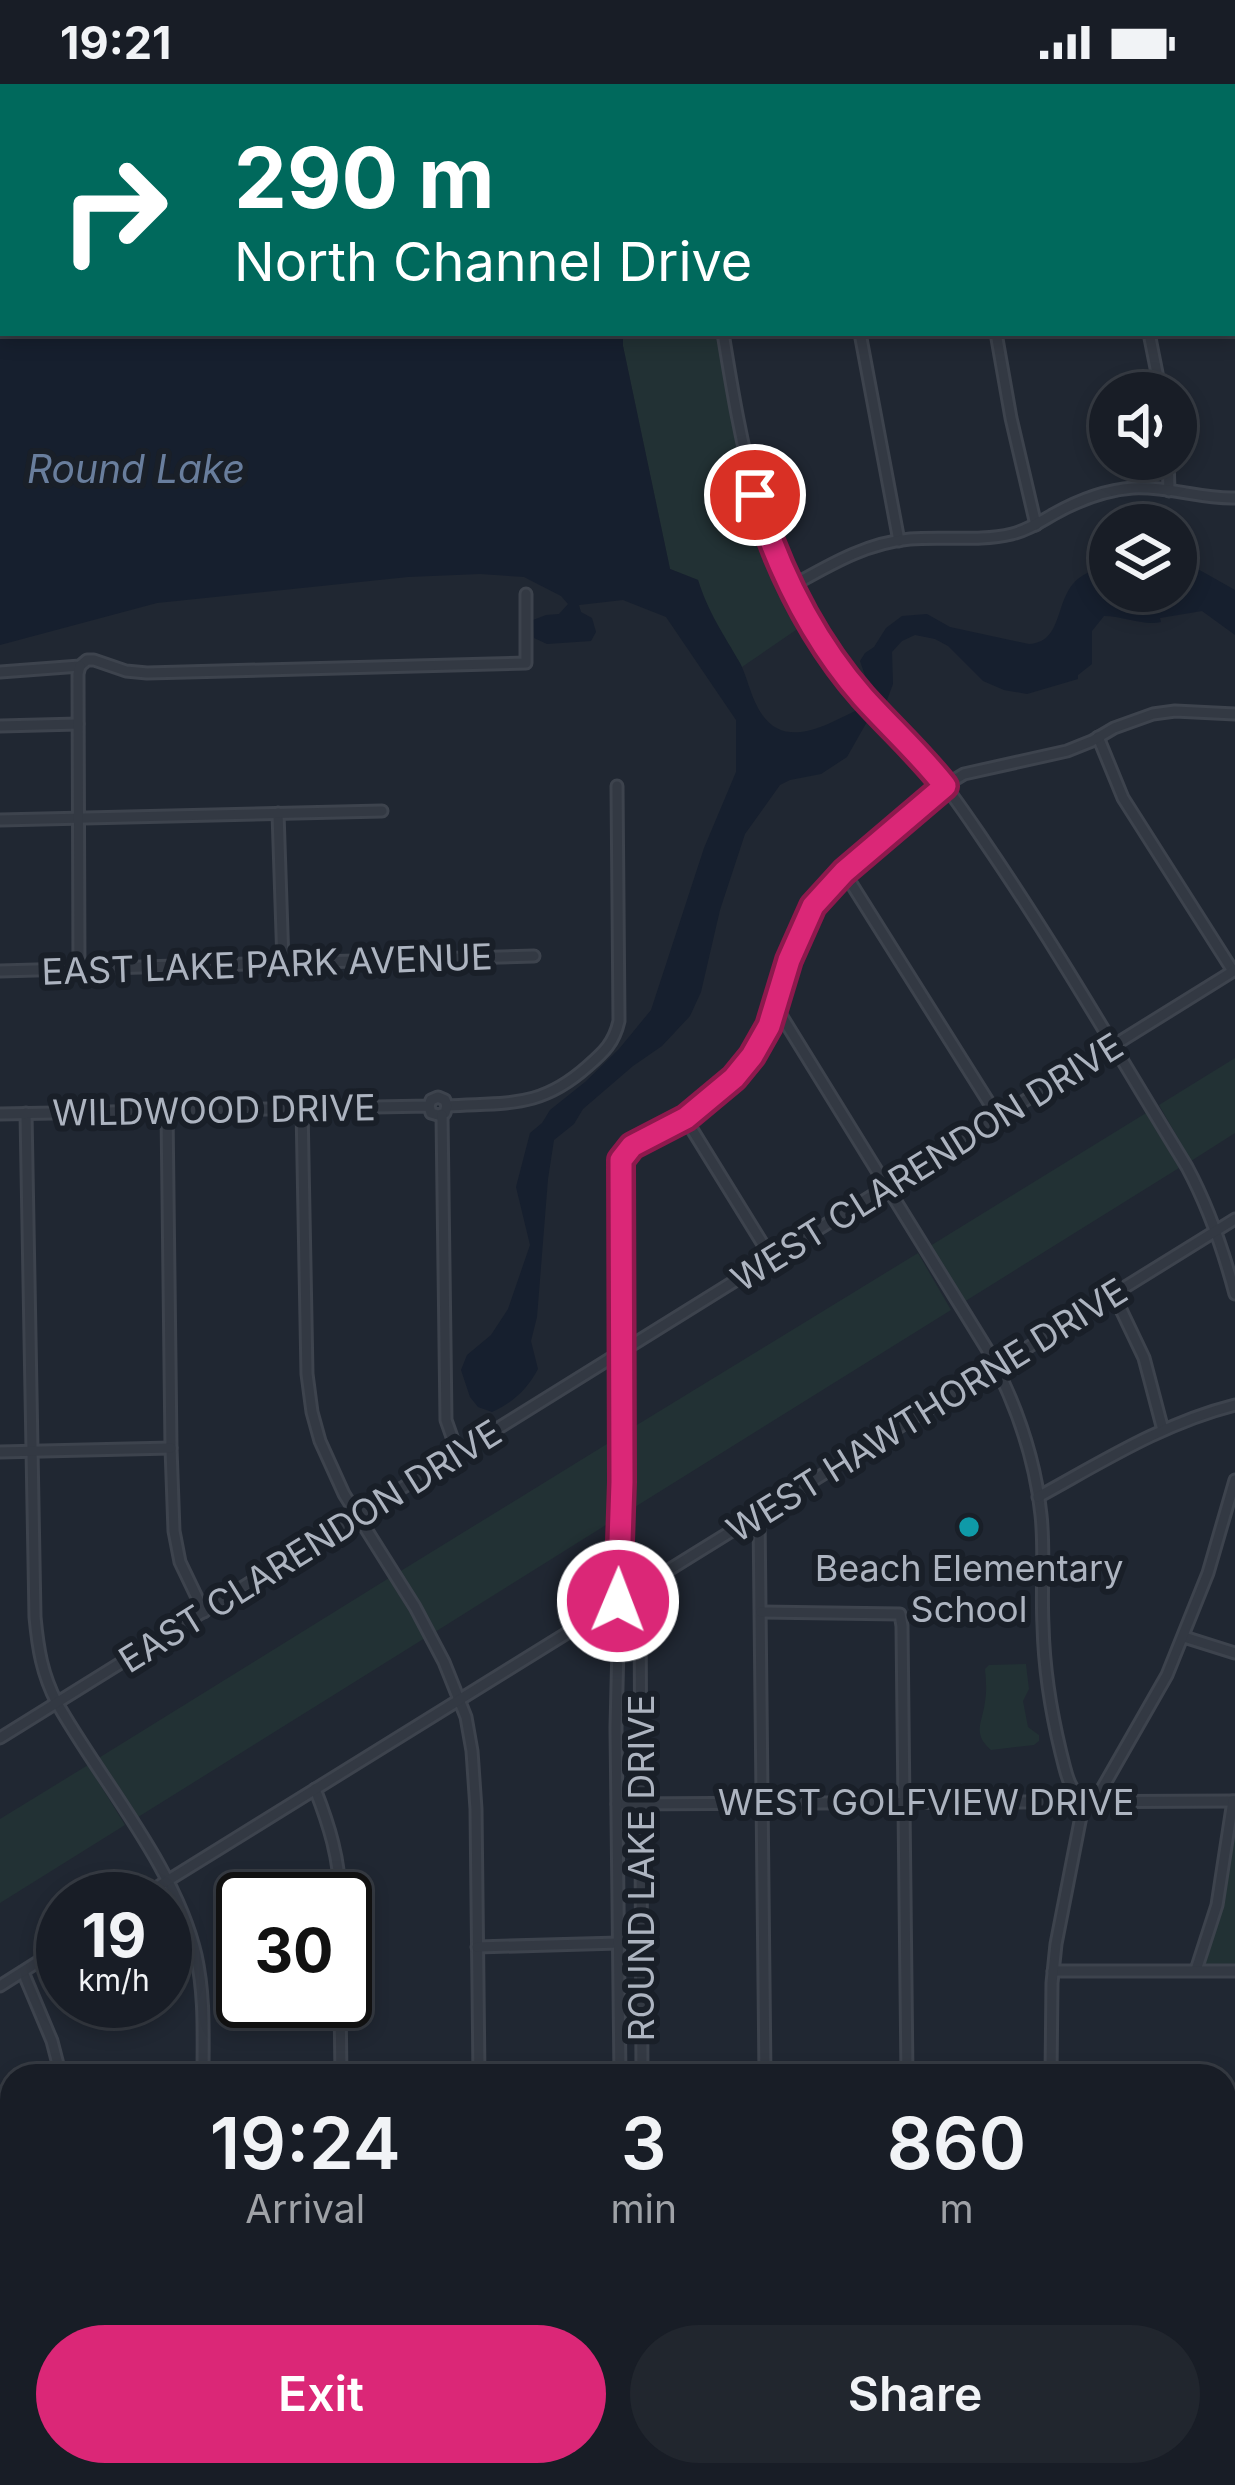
<!DOCTYPE html>
<html lang="en">
<head>
<meta charset="utf-8">
<style>
	body { margin:0; font-family:Inter,sans-serif; background:#21262e; color:#f1f3f6; height:100vh; display:flex; flex-direction:column; font-size:45px; white-space:nowrap }
	* { box-sizing:border-box; margin:0 }
	p { font-size:39px; color:#9fa2a7 }
	.icon { flex:none; width:66px; height:66px; fill:none; stroke:currentColor; stroke-width:2; stroke-linecap:round; stroke-linejoin:round }
	.map { position:relative; flex:1; overflow:hidden }
	.drawer { position:absolute; left:0px; top:1980px; width:1236px; height:423px; display:flex; flex-direction:column; background:#181d26; border-radius:36px 36px 0 0; box-shadow:0 6px 18px #0003,0 0 0 3px #363b43 }
	.drawer>* { flex:none }
	.hud { position:absolute; left:0px; top:0px; width:1236px; height:252px; box-shadow:0 6px 18px #0003,0 0 0 3px #363b43; background:#00695c; color:#fff; overflow:hidden }
	.fabs { position:absolute; left:1089px; top:288px; display:grid; gap:24px }
	.fabs a { display:grid; place-items:center; width:108px; height:108px; border-radius:50%; background:#181d26; box-shadow:0 6px 18px #0003,0 0 0 3px #363b43; font-size:60px }
	.speed { position:absolute; left:36px; top:1788px; display:flex; gap:24px; font-size:60px; font-weight:700; text-align:center }
	.speed>* { display:grid; place-content:center; width:156px; height:156px; border-radius:50%; background:#181d26; box-shadow:0 6px 18px #0003,0 0 0 3px #363b43; line-height:1 }
	.speed small { font-size:30px; font-weight:400 }
	.speed .limit { border:6px solid #111; border-radius:18px; background:#fff; color:#111 }
	.pin { position:absolute; display:grid; place-items:center; width:102px; height:102px; color:#fff; margin:-51px; border:6px solid #fff; border-radius:50%; box-shadow:0 3px 12px #0007 }
	.me { position:absolute; width:132px; margin:-66px; rotate:1deg; stroke-linejoin:round; filter:drop-shadow(0 0 9px #0008) }
	.turn { display:flex; align-items:center; gap:42px; height:252px; padding:0 36px; font-size:54px }
	.turn .icon { width:156px; height:156px; stroke-width:2.5 }
	.turn b { display:block; font-size:84px; line-height:102px }
	.eta { display:flex; justify-content:space-evenly; align-items:center; height:204px; text-align:center }
	.eta b { font-size:72px; font-weight:600; line-height:84px }
	.cta { display:flex; gap:24px; margin-top:auto; padding:24px 36px }
	.cta a { flex:1; height:138px; border-radius:72px; background:#db2777; color:#fff; font-size:48px; font-weight:600; line-height:138px; text-align:center }
	.cta a+a { background:#21262e; color:#f1f3f6 }
	.status { display:flex; justify-content:space-between; align-items:center; height:84px; padding:0 60px; background:#181d26; direction:ltr }
	.status svg { height:33px; fill:currentColor }
	.map>svg:first-child { display:block }
	.green { fill:#223134 }
	.water { fill:#161f2e }
	.lines { fill:none; stroke-linecap:round; stroke-linejoin:round }
	.street-casing { stroke:#3d434d; stroke-width:15 }
	.secondary-casing { stroke:#3d434d; stroke-width:20 }
	.street { stroke:#333943; stroke-width:9 }
	.secondary { stroke:#424956; stroke-width:14 }
	.route-casing { stroke:#8e194d; stroke-width:30 }
	.route { stroke:#db2777; stroke-width:21 }
	.culture-dot { fill:#0f9aa8; stroke:#191f28; stroke-width:4.5 }
	.labels { text-anchor:middle; stroke-width:12; stroke-linejoin:round; paint-order:stroke }
	.street-label { font-size:36px; fill:#adb4c0; stroke:#191f28 }
	.poi-label { font-size:36px; fill:#adb4c0; stroke:#191f28 }
	.water-label { font-size:39px; font-style:italic; fill:#697e9d; stroke:#191f28 }
</style>
</head>
<body>
<div class="status"><b>19:21</b><svg viewBox="0 0 49 12"><path d="M0 12V9h3v3zM5 12V6h3v6zM10 12V3h3v9zM15 12V0h3v12zM26 1h20v11H26zM47 4h2v5h-2z"/></svg></div>
<div class="map">
<svg width="1235" height="2401" viewBox="0 0 1235 2401">
	<rect width="100%" height="100%" fill="#202732"/>
	<!-- green -->
	<g class="green">
		<polygon points="623,249 723,249 763,436 809,537 742,583 708,528 698,496 670,485 623,262"/>
		<polygon points="1235,974 1235,1049 1191,1077 1159,1021"/>
		<polygon points="1146,1029 1179,1084 964,1218 930,1162"/>
		<polygon points="918,1169 951,1226 627,1428 627,1347"/>
		<polygon points="615,1355 614,1436 435,1548 399,1488"/>
		<polygon points="389,1494 425,1554 135,1735 97,1675"/>
		<path d="M 1026,1580 L 1029,1605 L 1023,1617 L 1028,1643 L 1039,1651 L 1039,1657 L 1034,1661 L 991,1666 C 972,1649 982,1640 985,1618 C 987,1607 986,1596 985,1585 L 989,1581 Z"/>
		<polygon points="88,1681 125,1741 0,1819 0,1735"/>
		<polygon points="1232,1722 1235,1722 1235,1884 1205,1884"/>
	</g>
	<!-- water -->
	<path class="water" d="M 0,0 L 621,0 L 621,3 L 3,3 L 3,249 L 623,249 L 623,262 L 670,485 L 698,496 C 709,530 723,549 740,579 C 747,593 750,609 757,622 C 781,670 826,641 861,624 L 870,606 L 860,577 L 865,569 L 874,563 L 886,544 L 902,532 L 927,530 L 950,543 L 1029,560 C 1069,558 1050,503 1090,488 C 1096,485 1103,486 1110,485 L 1110,507 L 1176,507 L 1176,484 L 1196,484 L 1235,506 L 1235,551 L 1202,527 L 1160,534 L 1161,538 C 1143,542 1123,532 1104,532 L 1092,547 L 1092,580 L 1078,591 L 1078,595 L 1027,610 L 1004,606 L 983,597 L 948,562 L 935,555 L 915,551 L 902,557 L 892,568 L 893,600 L 887,616 L 868,636 L 847,673 L 821,690 L 790,696 L 780,701 L 745,750 L 720,826 L 701,908 L 690,932 L 662,962 L 633,982 L 583,1025 L 574,1040 L 554,1056 L 548,1095 L 537,1233 L 531,1257 L 538,1285 C 528,1304 513,1319 492,1328 L 478,1323 L 470,1313 L 461,1286 L 467,1271 L 491,1251 L 508,1225 L 530,1161 L 516,1103 L 530,1049 L 542,1039 L 550,1026 L 585,998 L 619,965 L 651,926 L 704,764 L 736,688 L 736,636 L 666,533 L 623,516 L 579,521 L 581,528 L 592,534 L 596,548 L 591,557 L 547,560 L 534,554 L 533,536 L 546,531 L 559,530 L 568,520 L 561,512 L 524,493 L 480,490 L 408,493 L 157,519 L 0,561 Z"/>
	<g class="lines">
		<defs>
			<g id="street">
				<polyline points="1113,0 1113,3"/>
				<polyline points="712,3 712,0"/>
				<polyline points="1233,79 1235,79"/>
				<polyline points="1233,216 1235,216"/>
				<path d="M 723,249 C 741,360 760,474 827,567 C 858,609 896,643 930,683 C 950,706 967,732 984,757 C 1056,862 1120,974 1187,1083 C 1209,1124 1223,1165 1235,1210"/>
				<polyline points="860,249 899,457"/>
				<polyline points="996,249 1011,334 1036,441"/>
				<polyline points="1149,249 1161,309"/>
				<polyline points="1168,375 1169,407"/>
				<path d="M 790,503 C 828,482 865,459 910,455 C 944,452 979,458 1012,450 C 1028,446 1040,438 1054,430 C 1079,416 1105,406 1133,404 C 1168,402 1200,415 1235,414"/>
				<polyline points="0,588 80,582 87,576 94,576 126,587 147,589 526,579 526,510"/>
				<polyline points="0,642 78,640"/>
				<polyline points="1098,653 1123,714 1233,887"/>
				<polyline points="278,729 283,879"/>
				<polyline points="0,736 382,727"/>
				<polyline points="844,788 998,1033"/>
				<polyline points="79,886 78,590 80,582"/>
				<polyline points="0,887 534,872"/>
				<path d="M 776,923 L 987,1265 C 1015,1317 1035,1372 1041,1431 C 1045,1467 1041,1505 1043,1541 C 1044,1584 1051,1628 1061,1669 C 1066,1688 1068,1705 1084,1717"/>
				<path d="M 447,1022 C 508,1018 540,1025 588,982 C 604,968 614,959 619,937 L 617,702"/>
				<polyline points="302,1023 307,1290 312,1328 320,1357 344,1410 415,1523 444,1578 466,1633 472,1667 476,1725 479,1992"/>
				<polyline points="167,1027 171,1364 174,1447 180,1478 204,1528"/>
				<path d="M 26,1029 L 35,1533 C 38,1565 42,1590 57,1619 C 101,1697 176,1783 196,1871 C 205,1911 203,1952 203,1992"/>
				<polyline points="0,1030 429,1022 431,1029 438,1031 445,1029 447,1022 445,1016 438,1013 431,1016 429,1022"/>
				<polyline points="442,1031 446,1336 458,1370"/>
				<polyline points="685,1034 772,1175"/>
				<polyline points="1114,1211 1144,1274 1163,1346"/>
				<polyline points="0,1368 171,1364"/>
				<path d="M 1038,1413 C 1102,1378 1163,1339 1235,1321"/>
				<polyline points="759,1430 765,1992"/>
				<polyline points="640,1504 642,1992"/>
				<polyline points="761,1528 900,1530 902,1542 907,1992"/>
				<polyline points="1184,1553 1235,1569"/>
				<polyline points="0,1654 1235,886"/>
				<path d="M 315,1705 C 329,1741 340,1775 340,1815"/>
				<polyline points="617,1720 1235,1717"/>
				<polyline points="138,1815 1235,1135"/>
				<polyline points="477,1863 619,1859"/>
				<polyline points="1196,1886 1217,1821 1233,1717"/>
				<polyline points="1053,1887 1235,1887"/>
				<polyline points="23,1888 52,1957 61,1992"/>
				<polyline points="0,1902 63,1862"/>
				<polyline points="340,1917 341,1992"/>
				<polyline points="620,1992 616,1644 622,1398 621,1076 632,1062 685,1034 706,1020 734,995 769,942 789,876 813,822 844,788 939,705 964,690 1067,667 1092,657 1114,644 1153,630 1175,627 1235,630"/>
				<polyline points="1051,1992 1052,1899 1056,1860 1084,1717 1099,1710 1167,1591 1208,1489 1235,1396"/>
				<polyline points="1224,2025 1235,2025"/>
				<polyline points="769,2391 769,2401"/>
				<polyline points="1079,2391 1079,2401"/>
			</g>
			<g id="secondary">
				<polyline points="1224,2170 1235,2170"/>
				<polyline points="0,2183 12,2182"/>
				<polyline points="20,2391 20,2401"/>
			</g>
		</defs>
		<!-- street casing -->
		<use href="#street" class="street-casing"/>
		<!-- secondary casing -->
		<use href="#secondary" class="secondary-casing"/>
		<!-- street -->
		<use href="#street" class="street"/>
		<!-- secondary -->
		<use href="#secondary" class="secondary"/>
	</g>
	<g class="lines">
		<defs>
			<path id="route" d="M 618,1517 L 622,1398 L 621,1076 L 632,1062 L 686,1034 L 734,994 L 752,972 L 769,942 L 789,876 L 813,822 L 844,788 L 945,702 C 920,670 890,643 863,613 C 811,554 778,485 755,411"/>
		</defs>
		<!-- route casing -->
		<use href="#route" class="route-casing"/>
		<!-- route -->
		<use href="#route" class="route"/>
	</g>
	<!-- markers -->
	<circle class="culture-dot" cx="969" cy="1443" r="12"/>
	<g class="labels">
		<!-- street labels -->
		<g class="street-label">
			<text transform="translate(267 880) rotate(-2)" y="13">EAST LAKE PARK AVENUE</text>
			<text transform="translate(214 1026) rotate(-1)" y="13">WILDWOOD DRIVE</text>
			<text transform="translate(927 1078) rotate(-32)" y="13">WEST CLARENDON DRIVE</text>
			<text transform="translate(927 1326) rotate(-32)" y="13">WEST HAWTHORNE DRIVE</text>
			<text transform="translate(310 1462) rotate(-32)" y="13">EAST CLARENDON DRIVE</text>
			<text x="926" y="1731">WEST GOLFVIEW DRIVE</text>
			<text transform="translate(641 1784) rotate(-90)" y="13">ROUND LAKE DRIVE</text>
		</g>
		<!-- poi labels -->
		<g class="poi-label">
			<text x="969" y="1497">Beach Elementary<tspan x="969" dy="41">School</tspan></text>
		</g>
		<!-- water labels -->
		<g class="water-label">
			<text x="136" y="399">Round Lake</text>
		</g>
	</g>
</svg>
<div class="fabs">
<a><svg class="icon" aria-label="sound" viewBox="0 0 24 24"><path d="M4 9h4l5-4v14l-5-4H4zM17 9q2 3 0 6"/></svg></a>
<a><svg class="icon" aria-label="layers" viewBox="0 0 24 24"><path d="M12 4l9 5-9 5-9-5zM3 14l9 5 9-5"/></svg></a>
</div>
<div class="speed"><div>19<small>km/h</small></div><div class="limit">30</div></div>
<div class="pin" style="left:755px;top:411px;background:#d93025"><svg class="icon" aria-label="arrive" viewBox="0 0 24 24"><path d="M6 21V4h12l-3 4 3 4H6"/></svg></div>
<svg class="me" style="left:618px;top:1517px" viewBox="-20 -20 40 40"><circle r="17" fill="#db2777" stroke="#fff" stroke-width="3"/><path d="M0-11L8 9 0 5-8 9z" fill="#fff"/></svg>
<div class="hud">
<div class="turn"><svg class="icon" aria-label="right" viewBox="0 0 24 24"><path d="M7 20v-9h11M14 6l5 5-5 5"/></svg><div><b>290 m</b>North Channel Drive</div></div>
</div>
<section class="drawer">
<div class="eta">
<div><b>19:24</b><p>Arrival</p></div>
<div><b>3</b><p>min</p></div>
<div><b>860</b><p>m</p></div>
</div>
<div class="cta"><a>Exit</a><a>Share</a></div>
</section>
</div>
</body>
</html>
